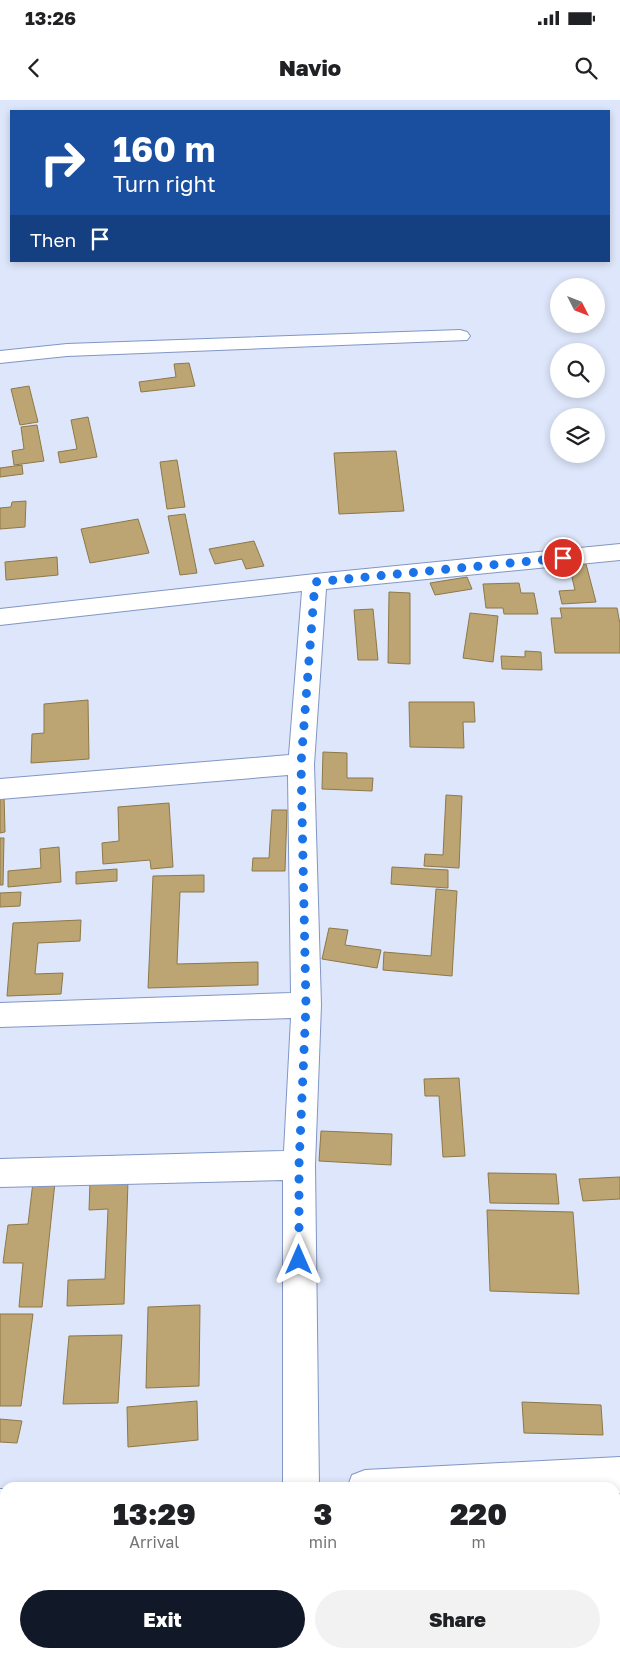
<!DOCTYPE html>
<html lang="en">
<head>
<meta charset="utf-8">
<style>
	body { margin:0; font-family:"Golos Text",sans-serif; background:#f2f2f2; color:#202124; height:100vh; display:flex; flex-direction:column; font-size:19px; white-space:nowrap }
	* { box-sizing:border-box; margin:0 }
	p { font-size:16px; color:#757577 }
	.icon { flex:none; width:28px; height:28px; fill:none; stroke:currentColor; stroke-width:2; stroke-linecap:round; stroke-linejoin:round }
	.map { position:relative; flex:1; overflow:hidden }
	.side { position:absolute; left:0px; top:1382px; width:620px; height:176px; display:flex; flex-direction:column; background:#fff; border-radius:15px 15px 0 0; box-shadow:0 2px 8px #0003 }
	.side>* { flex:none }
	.hud { position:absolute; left:10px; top:10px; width:600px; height:152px; border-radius:0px; box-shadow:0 2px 8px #0003; background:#1a4fa0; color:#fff; overflow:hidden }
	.needle { width:32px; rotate:132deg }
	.controls { position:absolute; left:550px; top:178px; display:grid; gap:10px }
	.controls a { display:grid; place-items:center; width:55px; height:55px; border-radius:50%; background:#fff; box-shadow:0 2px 8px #0003; font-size:25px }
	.pin { position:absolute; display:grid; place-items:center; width:42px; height:42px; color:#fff; margin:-21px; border:2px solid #fff; border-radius:50%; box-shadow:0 1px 5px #0007 }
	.me { position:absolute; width:55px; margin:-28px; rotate:0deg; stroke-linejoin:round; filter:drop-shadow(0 0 4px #0008) }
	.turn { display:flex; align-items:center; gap:18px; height:105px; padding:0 20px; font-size:22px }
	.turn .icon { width:65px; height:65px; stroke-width:2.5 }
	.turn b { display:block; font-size:35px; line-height:42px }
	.then { display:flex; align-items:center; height:48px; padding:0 20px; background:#0003; gap:10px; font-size:19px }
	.eta { display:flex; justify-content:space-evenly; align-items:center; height:85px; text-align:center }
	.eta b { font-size:30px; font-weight:800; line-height:35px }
	.primary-button { display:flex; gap:10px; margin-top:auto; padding:10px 20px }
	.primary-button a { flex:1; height:58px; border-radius:30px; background:#111827; color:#fff; font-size:20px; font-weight:800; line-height:58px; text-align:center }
	.primary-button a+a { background:#f2f2f2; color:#202124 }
	.status { display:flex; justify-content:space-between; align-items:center; height:35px; padding:0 25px; background:#fff; direction:ltr }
	.status svg { height:14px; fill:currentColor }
	header { display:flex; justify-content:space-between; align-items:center; height:65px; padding:0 20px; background:#fff; font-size:22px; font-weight:800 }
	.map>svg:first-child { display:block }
	.building { fill:#bca573; stroke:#8d7847 }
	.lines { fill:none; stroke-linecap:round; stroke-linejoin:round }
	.street-casing { stroke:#8296c4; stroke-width:2 }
	.street { fill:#fff; fill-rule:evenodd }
	.route { stroke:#1a73e8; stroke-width:9; stroke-dasharray:0 16.2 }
</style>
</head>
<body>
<div class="status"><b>13:26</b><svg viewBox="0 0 49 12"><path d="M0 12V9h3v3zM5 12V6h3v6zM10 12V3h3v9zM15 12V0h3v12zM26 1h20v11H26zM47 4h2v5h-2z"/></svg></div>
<header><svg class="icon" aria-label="back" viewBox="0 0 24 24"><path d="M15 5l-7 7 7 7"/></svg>Navio<svg class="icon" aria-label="search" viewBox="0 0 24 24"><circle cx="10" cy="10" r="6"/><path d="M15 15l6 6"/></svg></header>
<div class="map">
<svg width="620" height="1558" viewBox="0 0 620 1558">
	<rect width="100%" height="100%" fill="#dde6fa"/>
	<!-- building -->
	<g class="building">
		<polygon points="189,263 195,286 141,292 139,282 176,277 174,264"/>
		<polygon points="29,286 38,322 20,325 11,289"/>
		<polygon points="88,317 97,357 60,363 58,352 77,349 71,320"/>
		<polygon points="37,325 44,361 14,365 12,351 24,349 21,327"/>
		<polygon points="396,351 404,411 339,414 334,353"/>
		<polygon points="177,360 185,407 167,409 160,362"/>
		<polygon points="22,365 23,374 0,377 0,368"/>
		<polygon points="26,401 25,427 0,429 0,408 11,407 12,402"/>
		<polygon points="185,414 197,473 180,475 168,416"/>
		<polygon points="138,419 149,453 90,463 81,429"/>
		<polygon points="254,441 264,466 246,469 242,459 215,464 209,449"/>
		<polygon points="57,457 58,475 6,480 5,462"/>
		<polygon points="586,464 596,502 562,504 559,491 575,490 569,465"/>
		<polygon points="467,477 472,489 435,495 430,483"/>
		<polygon points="519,483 521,493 534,493 538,514 504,514 503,508 486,508 483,484"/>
		<polygon points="389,492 410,493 410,564 388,563"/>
		<polygon points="560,508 617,508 620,524 620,553 555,553 551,518 562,518"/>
		<polygon points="373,509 378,560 358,560 354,510"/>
		<polygon points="470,513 498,516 493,562 463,558"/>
		<polygon points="525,551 541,552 542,570 502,569 501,556 525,557"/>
		<polygon points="88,600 89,659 31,663 32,634 44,633 44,604"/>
		<polygon points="409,602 474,602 475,622 463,622 464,648 410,647"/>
		<polygon points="323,652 347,653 347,678 373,678 372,691 322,689"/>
		<polygon points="0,694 4,694 5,732 0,733"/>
		<polygon points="446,695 462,696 459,768 424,766 425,754 443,755"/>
		<polygon points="169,703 173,767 151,769 150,760 103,764 102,743 119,741 118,707"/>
		<polygon points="272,710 287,710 285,771 252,771 253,758 269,758"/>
		<polygon points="0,738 4,738 3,785 0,785"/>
		<polygon points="59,747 61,782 8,787 8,771 41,768 40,749"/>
		<polygon points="392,767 448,770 448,788 391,784"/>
		<polygon points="117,769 117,781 76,784 76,772"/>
		<polygon points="204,775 204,792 180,792 177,864 258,862 258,885 148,888 153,776"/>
		<polygon points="436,789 457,791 452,876 383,870 384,852 431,856"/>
		<polygon points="21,792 20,806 0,807 0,793"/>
		<polygon points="81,820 80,841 38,843 35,874 63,873 61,894 7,896 13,823"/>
		<polygon points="329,828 348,830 345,845 381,850 377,868 322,859"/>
		<polygon points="459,978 465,1056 443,1057 439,996 425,996 424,979"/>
		<polygon points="321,1031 392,1034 391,1065 319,1061"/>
		<polygon points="488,1073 556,1074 559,1104 490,1103"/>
		<polygon points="620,1077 620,1099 583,1101 579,1079"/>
		<polygon points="128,1081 124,1204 67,1206 68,1180 105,1179 108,1109 89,1110 90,1082"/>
		<polygon points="33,1082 55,1082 42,1207 19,1207 23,1163 3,1163 8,1125 28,1124"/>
		<polygon points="487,1110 573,1112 579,1194 490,1191"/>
		<polygon points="200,1205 199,1286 146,1288 148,1207"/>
		<polygon points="0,1214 33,1214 21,1306 0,1306"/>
		<polygon points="122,1235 118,1303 63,1304 69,1236"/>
		<polygon points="197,1301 198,1340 128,1347 127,1307"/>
		<polygon points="522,1302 601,1305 603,1335 524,1333"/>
		<polygon points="0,1319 22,1321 17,1343 0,1342"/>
		<polygon points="620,1466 620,1541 615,1537 615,1474"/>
	</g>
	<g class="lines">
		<defs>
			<g id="street">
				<polygon points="460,230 467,232 470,236 467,240 67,256 0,263 0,251 67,244"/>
				<polygon points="620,444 620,460 326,489 314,664 321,905 315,1065 319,1388 283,1388 283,1080 0,1087 0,1059 284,1051 291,918 0,927 0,903 291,893 288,675 0,699 0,679 289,655 302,491 0,525 0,509 315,474"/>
				<polygon points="620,1357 620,1393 615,1393 615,1388 347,1388 352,1375 365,1370"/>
				<rect x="0" y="1389" width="5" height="36"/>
				<polygon points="5,1539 5,1554 33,1554 32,1558 0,1558 0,1542"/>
			</g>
		</defs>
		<!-- street casing -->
		<use href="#street" class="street-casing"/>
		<!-- street -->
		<use href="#street" class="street"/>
	</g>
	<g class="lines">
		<!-- route -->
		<polyline class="route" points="299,1160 299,1065 306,905 301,664 315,482 563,458"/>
	</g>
</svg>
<div class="controls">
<a><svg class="needle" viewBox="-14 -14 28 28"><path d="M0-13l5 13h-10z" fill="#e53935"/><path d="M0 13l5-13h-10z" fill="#757577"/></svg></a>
<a><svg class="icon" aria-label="search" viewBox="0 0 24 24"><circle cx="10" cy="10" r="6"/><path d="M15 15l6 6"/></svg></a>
<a><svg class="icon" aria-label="layers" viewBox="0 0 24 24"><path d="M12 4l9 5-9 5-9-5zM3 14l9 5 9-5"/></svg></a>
</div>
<div class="pin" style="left:563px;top:458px;background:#d93025"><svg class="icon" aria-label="arrive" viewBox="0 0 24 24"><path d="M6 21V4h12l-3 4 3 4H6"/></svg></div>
<svg class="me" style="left:299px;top:1160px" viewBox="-20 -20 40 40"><path d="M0-17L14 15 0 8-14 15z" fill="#1a73e8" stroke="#fff" stroke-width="4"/></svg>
<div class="hud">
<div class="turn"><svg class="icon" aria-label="right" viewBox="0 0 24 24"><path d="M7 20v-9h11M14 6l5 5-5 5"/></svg><div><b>160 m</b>Turn right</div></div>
<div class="then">Then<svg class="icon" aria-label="arrive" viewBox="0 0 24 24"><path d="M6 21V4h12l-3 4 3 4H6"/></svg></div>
</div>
<section class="side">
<div class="eta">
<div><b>13:29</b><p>Arrival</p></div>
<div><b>3</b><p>min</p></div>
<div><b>220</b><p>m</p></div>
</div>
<div class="primary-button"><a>Exit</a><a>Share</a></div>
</section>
</div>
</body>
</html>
